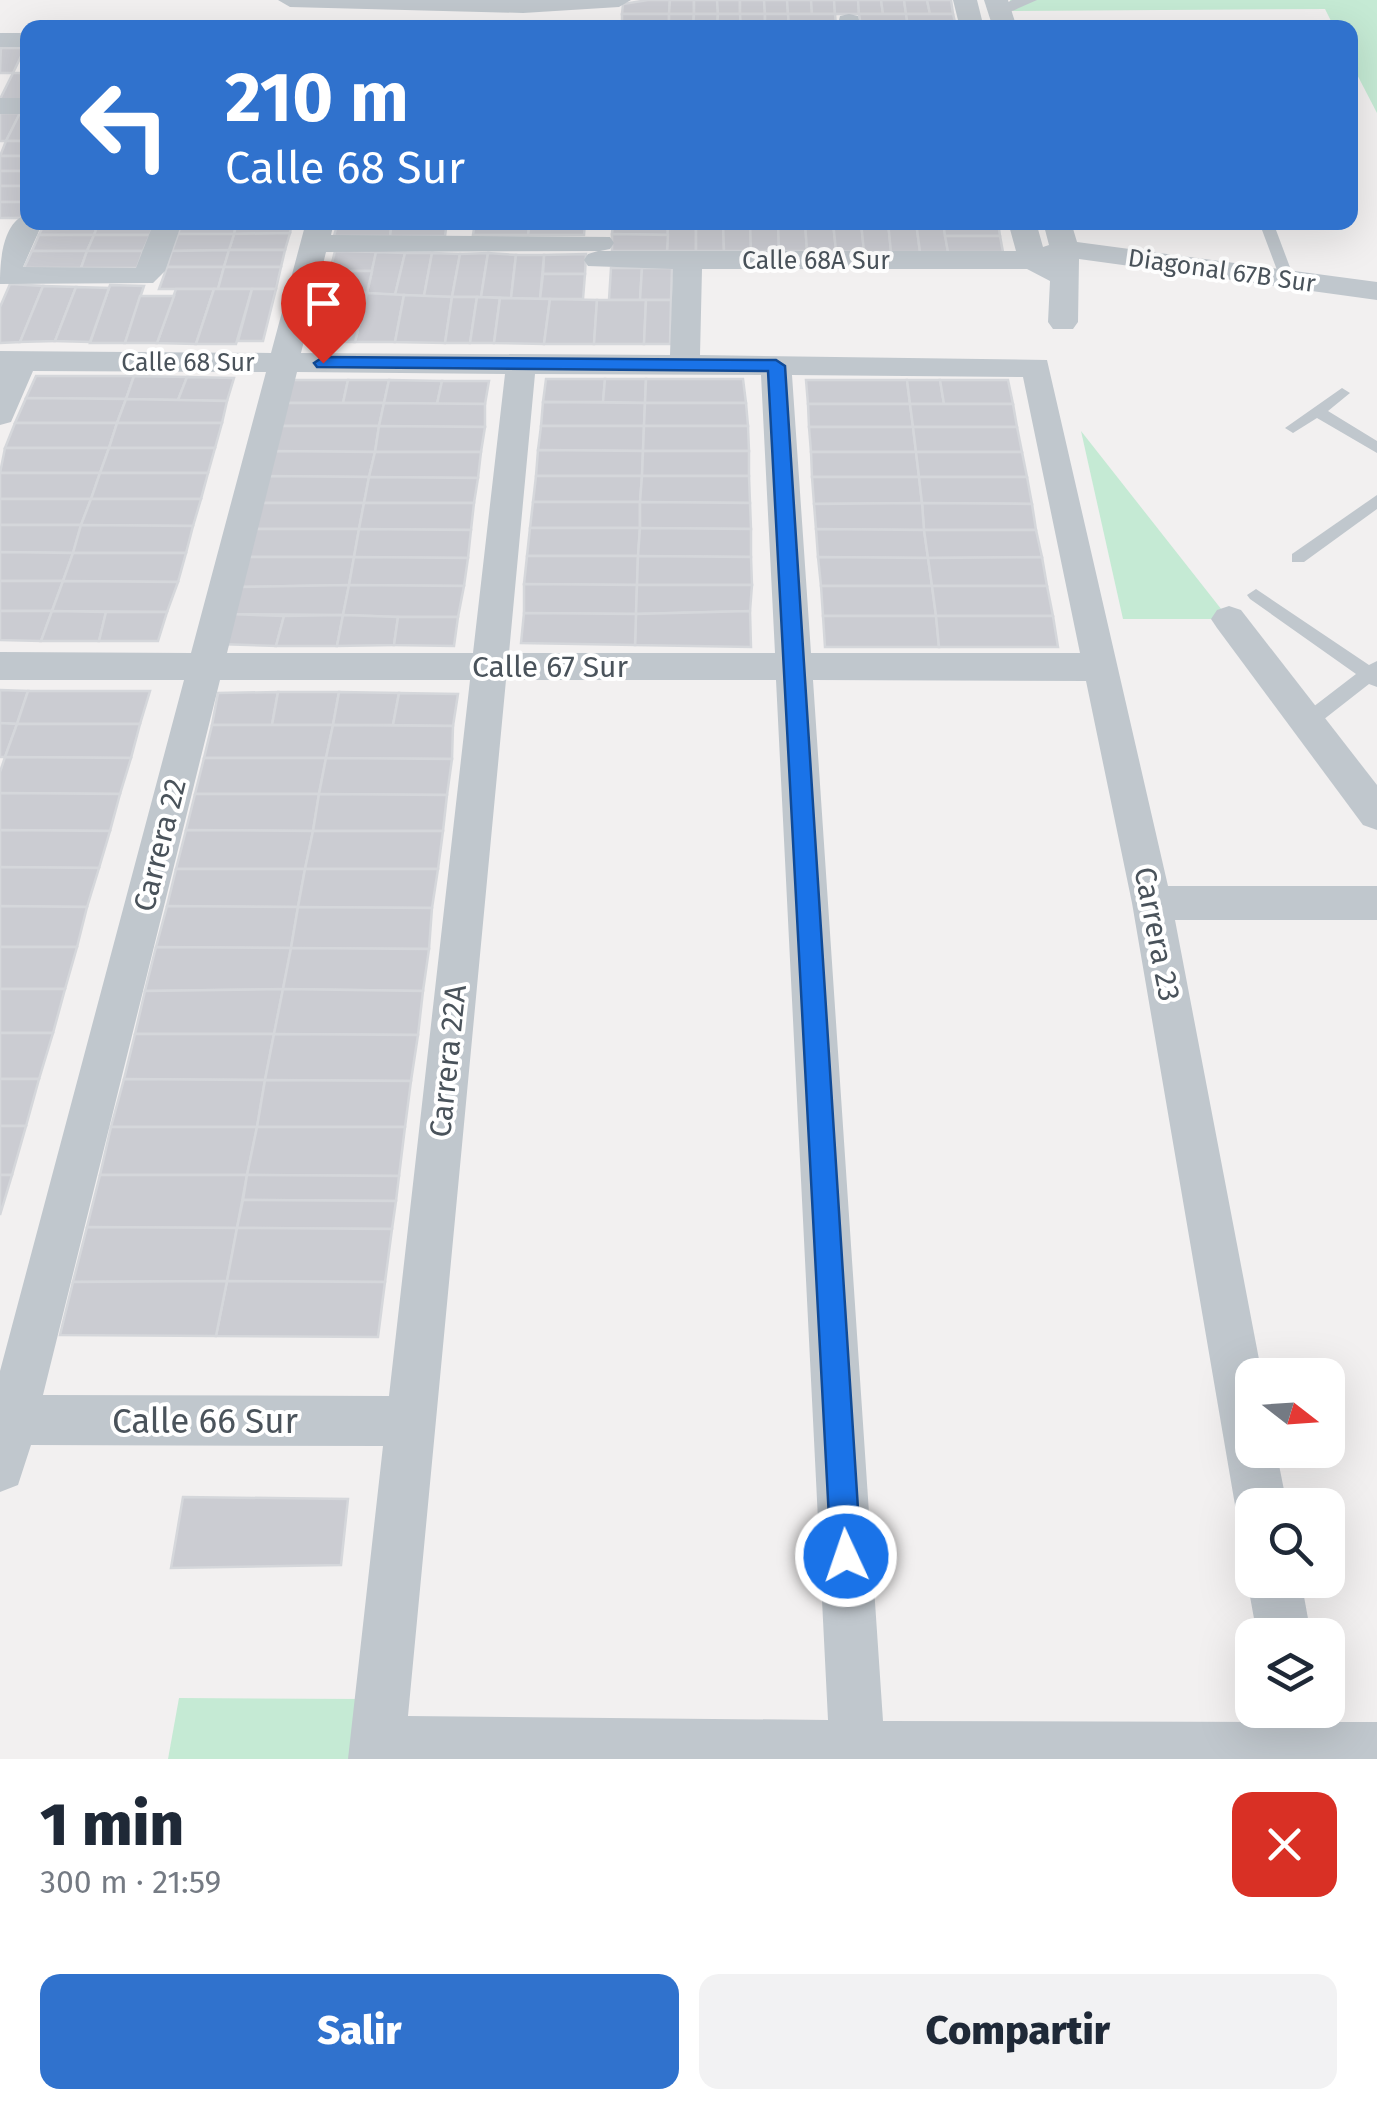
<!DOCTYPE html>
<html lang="es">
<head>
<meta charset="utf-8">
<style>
	body { margin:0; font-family:"Fira Sans",sans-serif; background:#f2f2f3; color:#1f2937; height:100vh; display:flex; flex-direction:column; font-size:38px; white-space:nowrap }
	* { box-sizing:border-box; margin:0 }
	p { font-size:32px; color:#747a83 }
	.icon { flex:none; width:55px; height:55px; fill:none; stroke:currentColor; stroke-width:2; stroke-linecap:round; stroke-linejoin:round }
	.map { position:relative; height:1759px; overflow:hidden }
	.side { display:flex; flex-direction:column; background:#fff; flex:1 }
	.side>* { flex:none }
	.top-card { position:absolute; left:20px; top:20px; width:1338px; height:210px; border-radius:20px; box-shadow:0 10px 40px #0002; background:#3072cd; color:#fff; overflow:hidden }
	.needle { width:65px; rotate:107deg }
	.buttons { position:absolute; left:1235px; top:1358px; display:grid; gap:20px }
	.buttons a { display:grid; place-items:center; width:110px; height:110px; border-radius:20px; background:#fff; box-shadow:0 10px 40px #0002; font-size:50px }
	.pin { position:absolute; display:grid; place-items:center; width:85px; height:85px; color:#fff; margin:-102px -42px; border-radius:50% 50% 50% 0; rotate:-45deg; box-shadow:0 0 10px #0007 }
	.pin .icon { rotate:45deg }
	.me { position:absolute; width:110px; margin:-55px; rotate:357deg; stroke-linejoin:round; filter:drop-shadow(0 0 8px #0008) }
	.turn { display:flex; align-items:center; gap:35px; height:210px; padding:0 40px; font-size:45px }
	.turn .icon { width:130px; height:130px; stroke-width:2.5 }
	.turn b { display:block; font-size:70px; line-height:85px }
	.round { display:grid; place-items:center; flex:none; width:105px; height:105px; border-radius:20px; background:#f2f2f3 }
	.overview { display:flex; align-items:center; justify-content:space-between; height:170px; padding:0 40px }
	h1 { font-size:60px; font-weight:800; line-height:75px }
	.cta { display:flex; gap:20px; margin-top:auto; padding:20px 40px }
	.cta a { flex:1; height:115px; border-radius:20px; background:#3072cd; color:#fff; font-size:40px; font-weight:800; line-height:115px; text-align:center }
	.cta a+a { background:#f2f2f3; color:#1f2937 }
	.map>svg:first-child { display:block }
	.green { fill:#c5ead4 }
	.building { fill:#cbccd2; stroke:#d5d7db; stroke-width:2.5 }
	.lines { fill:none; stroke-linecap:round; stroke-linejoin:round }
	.service { fill:#c0c7cd; fill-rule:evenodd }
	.pedestrian { fill:#c0c7cd; fill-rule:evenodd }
	.minor { fill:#c0c7cd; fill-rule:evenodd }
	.route { fill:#1a73e8; stroke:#114b97; stroke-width:2.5 }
	.labels { text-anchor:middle; stroke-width:8; stroke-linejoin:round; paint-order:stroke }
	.far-street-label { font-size:25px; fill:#4a535b; stroke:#fff }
	.street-label { font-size:30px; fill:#4a535b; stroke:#fff }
	.near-street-label { font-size:35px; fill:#4a535b; stroke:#fff }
</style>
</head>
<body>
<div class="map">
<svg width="1377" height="1759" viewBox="0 0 1377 1759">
	<rect width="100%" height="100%" fill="#f2f0f0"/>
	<!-- green -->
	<g class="green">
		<polygon points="1010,0 1377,0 1377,113 1350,61 1350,28 1334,27 1325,9 1013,11"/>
		<polygon points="1081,431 1229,619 1123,619"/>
		<polygon points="179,1698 364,1699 357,1759 168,1759"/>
	</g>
	<!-- building -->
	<g class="building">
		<polygon points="648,0 670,0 669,14 622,14 623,4"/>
		<polygon points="670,0 694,0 694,14 669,14"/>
		<polygon points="694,0 717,0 718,14 694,14"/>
		<polygon points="717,0 740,0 740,14 718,14"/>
		<polygon points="740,0 764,0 765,14 740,14"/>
		<polygon points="764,0 787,0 788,14 765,14"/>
		<polygon points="787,0 811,0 812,14 788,14"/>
		<polygon points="811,0 834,0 835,14 812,14"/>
		<polygon points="834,0 858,0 859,14 835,14"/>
		<polygon points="858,0 881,0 883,14 859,14"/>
		<polygon points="881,0 904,0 906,14 883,14"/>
		<polygon points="904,0 927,0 930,14 906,14"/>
		<polygon points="927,0 951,0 953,14 930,14"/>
		<rect x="622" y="14" width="47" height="12"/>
		<polygon points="669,14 694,14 693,28 669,28"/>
		<polygon points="694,14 718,14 717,28 693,28"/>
		<polygon points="718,14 740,14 741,28 717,28"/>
		<polygon points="740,14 765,14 765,28 741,28"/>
		<polygon points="765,14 788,14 789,28 765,28"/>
		<polygon points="788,14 835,14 836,26 789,26"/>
		<polygon points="859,14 906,14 908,26 861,26"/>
		<polygon points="906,14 953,14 956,26 908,26"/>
		<polygon points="25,48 13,73 0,73 1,48"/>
		<polygon points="13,73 28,73 28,93 24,100 0,99"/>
		<polygon points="0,113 20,113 6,141 0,141"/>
		<polygon points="20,113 28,113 28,141 6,141"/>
		<polygon points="6,141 28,141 28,156 0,156"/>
		<rect x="0" y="156" width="28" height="15"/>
		<rect x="0" y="171" width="28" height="15"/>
		<rect x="0" y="186" width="28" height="16"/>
		<polygon points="0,202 28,202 28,205 22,218 0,218"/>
		<polygon points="45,222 99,222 94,235 39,235"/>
		<polygon points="99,222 155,222 150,235 94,235"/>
		<polygon points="182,222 237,222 234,234 178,234"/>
		<polygon points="237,222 292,222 290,233 234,234"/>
		<polygon points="338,222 392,222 390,236 334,236"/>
		<polygon points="392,222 447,222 445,236 390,236"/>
		<polygon points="475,222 530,222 528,235 473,235"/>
		<polygon points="530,222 585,222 584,235 528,235"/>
		<polygon points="613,222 668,222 668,235 612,234"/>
		<polygon points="668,222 696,222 696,251 667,251"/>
		<polygon points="696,222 723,222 724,251 696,251"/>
		<polygon points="723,222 750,222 751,251 724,251"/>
		<polygon points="750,222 778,222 779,251 751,251"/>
		<polygon points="778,222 805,222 807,251 779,251"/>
		<polygon points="805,222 833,222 836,251 807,251"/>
		<polygon points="833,222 861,222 864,252 836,251"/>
		<polygon points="861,222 888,222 891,252 864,252"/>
		<polygon points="888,222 916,222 920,252 891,252"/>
		<polygon points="916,222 943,222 948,252 920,252"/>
		<polygon points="943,222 998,222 1000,236 945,236"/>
		<polygon points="290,233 285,250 229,250 234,234"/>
		<polygon points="178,234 234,234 229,250 172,251"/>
		<polygon points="612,234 668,235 667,251 612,251"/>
		<polygon points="39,235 94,235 87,251 32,251"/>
		<polygon points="94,235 150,235 143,251 87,251"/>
		<polygon points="945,236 1000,236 1003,252 948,252"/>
		<polygon points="229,250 224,267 167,267 172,251"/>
		<polygon points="229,250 285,250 281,267 224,267"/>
		<polygon points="32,251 87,251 81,268 24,268"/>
		<polygon points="87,251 143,251 137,268 81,268"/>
		<polygon points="335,251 376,252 372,271 330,271"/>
		<polygon points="376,252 405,253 395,295 367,293"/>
		<polygon points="405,253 432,253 424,296 395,295"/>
		<polygon points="432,253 460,254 452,297 424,296"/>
		<polygon points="488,253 481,297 452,297 460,254"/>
		<polygon points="488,253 516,255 511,298 481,297"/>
		<polygon points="586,254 585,274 543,274 544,255"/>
		<polygon points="516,255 544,255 540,299 511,298"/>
		<polygon points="167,267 224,267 218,289 159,289"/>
		<polygon points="224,267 281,267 276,289 218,289"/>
		<polygon points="611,268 642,268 640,300 609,300"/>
		<polygon points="642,268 672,268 671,300 640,300"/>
		<polygon points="330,271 372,271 367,293 323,293"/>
		<polygon points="543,274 585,274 583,299 540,299"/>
		<polygon points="10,284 43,286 20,342 0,343 0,307"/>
		<polygon points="110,285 144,286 125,343 90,343"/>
		<polygon points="43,286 76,287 55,341 20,342"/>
		<polygon points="76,287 109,288 90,342 55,341"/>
		<polygon points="176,289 214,289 196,344 157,343"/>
		<polygon points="214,289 252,289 236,344 196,344"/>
		<polygon points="252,289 276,289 263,341 238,341"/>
		<polygon points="323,293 367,293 361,317 317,317"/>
		<polygon points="367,293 404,295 395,342 355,342"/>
		<polygon points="404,295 452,297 445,343 395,342"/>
		<polygon points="140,296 174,296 157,343 125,343"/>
		<polygon points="452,297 477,297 470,343 445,343"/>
		<polygon points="477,297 500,298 494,343 470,343"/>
		<polygon points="500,298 550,299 544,344 494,343"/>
		<polygon points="550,299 597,300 594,344 544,344"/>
		<polygon points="597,300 646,300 644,344 594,344"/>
		<polygon points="646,300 671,300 670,344 644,344"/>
		<polygon points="317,317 361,317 355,342 312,342"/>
		<polygon points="36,376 134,376 126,399 26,398"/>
		<polygon points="134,376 187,377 178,400 126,399"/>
		<polygon points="187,377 234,378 227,401 178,400"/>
		<polygon points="546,379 605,379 603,402 543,402"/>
		<polygon points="605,379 646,379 645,403 603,402"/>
		<polygon points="646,379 743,379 746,403 645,403"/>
		<polygon points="287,380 348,380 343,403 282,403"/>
		<polygon points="348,380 389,380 384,403 343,403"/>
		<polygon points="389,380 442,381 437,404 384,403"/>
		<polygon points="806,380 907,380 910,404 808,404"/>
		<polygon points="907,380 940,380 944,404 910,404"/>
		<polygon points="940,380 1008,380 1013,404 944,404"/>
		<polygon points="442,381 489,381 485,404 437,404"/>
		<polygon points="26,398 126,399 117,423 15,423"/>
		<polygon points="126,399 178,400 227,401 222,423 117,423"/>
		<polygon points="543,402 645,403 644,426 541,426"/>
		<polygon points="282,403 384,403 379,426 277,426"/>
		<polygon points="384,403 485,404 485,427 379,426"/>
		<polygon points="645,403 746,403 748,426 644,426"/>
		<polygon points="808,404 910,404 913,427 809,427"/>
		<polygon points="910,404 1013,404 1017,427 913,427"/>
		<polygon points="15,423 117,423 109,448 5,448"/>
		<polygon points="117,423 222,423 215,448 109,448"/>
		<polygon points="277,426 379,426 375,452 270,451"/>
		<polygon points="379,426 485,427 481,452 375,452"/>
		<polygon points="541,426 644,426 643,451 538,450"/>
		<polygon points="644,426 748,426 749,451 643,451"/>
		<polygon points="809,427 913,427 916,452 811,452"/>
		<polygon points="913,427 1017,427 1022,452 916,452"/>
		<polygon points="5,448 109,448 100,473 0,473"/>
		<polygon points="109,448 215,448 208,473 100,473"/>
		<polygon points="538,450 643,451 642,476 536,476"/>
		<polygon points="270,451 375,452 369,477 264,476"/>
		<polygon points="643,451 749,451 749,476 642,476"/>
		<polygon points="375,452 481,452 478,478 369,477"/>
		<polygon points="811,452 916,452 919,477 812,477"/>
		<polygon points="916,452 1022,452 1027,477 919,477"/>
		<polygon points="0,473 100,473 91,499 0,499"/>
		<polygon points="100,473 208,473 201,499 91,499"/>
		<polygon points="264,476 369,477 364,503 257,503"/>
		<polygon points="536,476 642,476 640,502 533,502"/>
		<polygon points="642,476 749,476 750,503 640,502"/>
		<polygon points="369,477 478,478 474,503 364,503"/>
		<polygon points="812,477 919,477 922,503 814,504"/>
		<polygon points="919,477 1027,477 1032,504 922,503"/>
		<polygon points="0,499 91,499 81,525 0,525"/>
		<polygon points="91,499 201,499 193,526 81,525"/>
		<polygon points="533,502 640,502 640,528 530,528"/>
		<polygon points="640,502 750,503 751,529 640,528"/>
		<polygon points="257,503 364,503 359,529 251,529"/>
		<polygon points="364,503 474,503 471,530 359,529"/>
		<polygon points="922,503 1032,504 1036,530 924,530"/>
		<polygon points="922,503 924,530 816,529 814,504"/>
		<polygon points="0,525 81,525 73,553 0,552"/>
		<polygon points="81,525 193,526 186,553 73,553"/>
		<polygon points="530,528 640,528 638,556 527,556"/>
		<polygon points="640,528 751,529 751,557 638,556"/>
		<polygon points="251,529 359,529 354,557 244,557"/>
		<polygon points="359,529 471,530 468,558 354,557"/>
		<polygon points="816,529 924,530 928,558 818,557"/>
		<polygon points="924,530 1036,530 1042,557 928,558"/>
		<polygon points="0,552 73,553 63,581 0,581"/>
		<polygon points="73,553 186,553 178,582 63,581"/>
		<polygon points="527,556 638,556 637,585 524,584"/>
		<polygon points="638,556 751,557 752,585 637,585"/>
		<polygon points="244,557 354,557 349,585 235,587"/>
		<polygon points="354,557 468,558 464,586 349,585"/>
		<polygon points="818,557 928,558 932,586 821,586"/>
		<polygon points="1042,557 1047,586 932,586 928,558"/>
		<polygon points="0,581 63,581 52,611 0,611"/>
		<polygon points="63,581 178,582 167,612 52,611"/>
		<polygon points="524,584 637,585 636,614 524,613"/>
		<polygon points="349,585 343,615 229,614 235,587"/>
		<polygon points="349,585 464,586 458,617 398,617 343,615"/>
		<polygon points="637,585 752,585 750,611 636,614"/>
		<polygon points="821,586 932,586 936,616 823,616"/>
		<polygon points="932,586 1047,586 1053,616 936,616"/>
		<polygon points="0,611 52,611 41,641 0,640"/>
		<polygon points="52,611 106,612 99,641 41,641"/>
		<polygon points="750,611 751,647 635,645 636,614"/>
		<polygon points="106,612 167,612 158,641 99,641"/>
		<polygon points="524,613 636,614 635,645 521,643"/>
		<polygon points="229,614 284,616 276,646 219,644"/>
		<polygon points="343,615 337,646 276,646 284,616"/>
		<polygon points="343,615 398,617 394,645 337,646"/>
		<polygon points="823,616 936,616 939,647 825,647"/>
		<polygon points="936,616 1053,616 1058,647 939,647"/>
		<polygon points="398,617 458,617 454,646 394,645"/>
		<polygon points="0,690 28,691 17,724 0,723"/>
		<polygon points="28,691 150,691 140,724 17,724"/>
		<polygon points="278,692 272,725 212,725 218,693"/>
		<polygon points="278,692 339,692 333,725 272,725"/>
		<polygon points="339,692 399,693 393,725 333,725"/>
		<polygon points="399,693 458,694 453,726 393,725"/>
		<polygon points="0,723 17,724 5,757 0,757"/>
		<polygon points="17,724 140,724 131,758 5,757"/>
		<polygon points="212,725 333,725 326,758 204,758"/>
		<polygon points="333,725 453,726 452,759 326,758"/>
		<polygon points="5,757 131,758 120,794 0,793 0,772"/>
		<polygon points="204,758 326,758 319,794 195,794"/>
		<polygon points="326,758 452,759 447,795 319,794"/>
		<polygon points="0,793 120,794 110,831 0,830"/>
		<polygon points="195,794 319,794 313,831 186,830"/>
		<polygon points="319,794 447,795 443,831 313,831"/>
		<polygon points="0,830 110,831 99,868 0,867"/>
		<polygon points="186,830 313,831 305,869 176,869"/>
		<polygon points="313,831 443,831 438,869 305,869"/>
		<polygon points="0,867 99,868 87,907 0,906"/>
		<polygon points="176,869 305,869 298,907 167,906"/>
		<polygon points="305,869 438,869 432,908 298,907"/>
		<polygon points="0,906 87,907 77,947 0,947"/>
		<polygon points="167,906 298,907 291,948 156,947"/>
		<polygon points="298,907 432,908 429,949 291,948"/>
		<polygon points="0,947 77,947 65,989 0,989"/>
		<polygon points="156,947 291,948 283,989 145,991"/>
		<polygon points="291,948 429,949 423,991 283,989"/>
		<polygon points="0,989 65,989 53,1033 0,1033"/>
		<polygon points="283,989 274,1034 135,1034 145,991"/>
		<polygon points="283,989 423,991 418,1035 274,1034"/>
		<polygon points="0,1033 53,1033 39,1079 0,1079"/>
		<polygon points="135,1034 274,1034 265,1080 124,1079"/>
		<polygon points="274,1034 418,1035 411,1081 265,1080"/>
		<polygon points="0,1079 39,1079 26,1126 0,1126"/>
		<polygon points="124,1079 265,1080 257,1127 111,1127"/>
		<polygon points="265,1080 411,1081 405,1127 257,1127"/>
		<polygon points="0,1126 26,1126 12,1175 0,1175"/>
		<polygon points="111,1127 257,1127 247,1175 100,1175"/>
		<polygon points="257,1127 405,1127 399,1176 247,1175"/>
		<polygon points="0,1175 12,1175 0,1215"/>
		<polygon points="100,1175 247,1175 237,1228 87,1227"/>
		<polygon points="247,1175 399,1176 396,1201 243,1200"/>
		<polygon points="243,1200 396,1201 392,1229 237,1228"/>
		<polygon points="87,1227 237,1228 227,1281 73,1282"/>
		<polygon points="237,1228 392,1229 385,1282 227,1281"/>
		<polygon points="227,1281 385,1282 378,1337 216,1336"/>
		<polygon points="227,1281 216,1336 60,1335 73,1282"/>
		<polygon points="183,1497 348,1499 341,1565 171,1568"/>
	</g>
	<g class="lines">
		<!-- service -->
		<g class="service">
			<polygon points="1259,222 1273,222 1294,278 1292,281 1280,278"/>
			<polygon points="1342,388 1350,393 1328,411 1377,441 1377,453 1317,418 1293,433 1285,428"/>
			<polygon points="1377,495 1377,509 1304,562 1292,562 1292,554"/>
			<polygon points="1256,589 1369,665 1377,661 1377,687 1369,684 1314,727 1300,727 1298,722 1300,717 1356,674 1250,599 1247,595"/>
		</g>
		<!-- pedestrian -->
		<polygon class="pedestrian" points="1012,0 1037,0 1001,16 992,11"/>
		<!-- minor -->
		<g class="minor">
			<polygon points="278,0 631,0 619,7 523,13 290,7"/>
			<polygon points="953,0 977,0 984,28 960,28"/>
			<polygon points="984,0 1008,0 1017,28 993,28"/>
			<polygon points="849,14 858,16 861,28 837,28 840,16"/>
			<rect x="0" y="33" width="28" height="14"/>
			<rect x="0" y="98" width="28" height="16"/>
			<path d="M 28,214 L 28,222 L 43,222 L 23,267 L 136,268 L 154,222 L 182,222 L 165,271 L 153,283 L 0,284 C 0,262 2,221 28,214 Z"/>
			<path d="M 306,222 L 334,222 L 331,235 L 610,237 L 614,243 L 610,249 L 600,251 L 1016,251 L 1008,222 L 1036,222 L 1043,247 L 1049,245 L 1043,222 L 1071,222 L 1077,242 L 1377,282 L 1377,300 L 1079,259 L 1078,322 L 1073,329 L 1053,329 L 1048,322 L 1050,281 L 1027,269 L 702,269 L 700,355 L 1047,360 L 1168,886 L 1377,886 L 1377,920 L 1175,920 L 1262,1375 L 1252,1375 L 1252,1450 L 1276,1450 L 1287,1505 L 1252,1505 L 1252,1527 L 1243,1523 L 1235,1505 L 1132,903 L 1086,681 L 813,680 L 883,1721 L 1272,1722 L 1270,1710 L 1326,1710 L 1328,1722 L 1377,1722 L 1377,1759 L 348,1759 L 383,1446 L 31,1445 L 18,1485 L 0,1492 L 0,1371 L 184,680 L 0,680 L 0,652 L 191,653 L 266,372 L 33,371 L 11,422 L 0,425 L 0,351 L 271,353 ZM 598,251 L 588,254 L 584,260 L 588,266 L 673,269 L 670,355 L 301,353 L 326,252 ZM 297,372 L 505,374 L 473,653 L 227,653 ZM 535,374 L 761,375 L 775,653 L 509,653 ZM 792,375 L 1023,377 L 1080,653 L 811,653 ZM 220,680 L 470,680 L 389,1396 L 43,1395 ZM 506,680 L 776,680 L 828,1720 L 408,1716 Z"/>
			<polygon points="1229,606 1241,610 1377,785 1377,830 1363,825 1217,628 1211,619 1217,610"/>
			<polygon points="1252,1568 1252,1580 1301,1580 1311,1635 1257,1635 1247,1580"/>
		</g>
	</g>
	<!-- route -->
	<polygon class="route" points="323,357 776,360 785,366 861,1556 856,1567 846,1571 835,1567 831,1556 768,371 317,367 314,363"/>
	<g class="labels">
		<!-- far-street labels -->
		<g class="far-street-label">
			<text x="816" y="269">Calle 68A Sur</text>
			<text transform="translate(1222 270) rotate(8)" y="9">Diagonal 67B Sur</text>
			<text x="188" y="371">Calle 68 Sur</text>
		</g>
		<!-- street labels -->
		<g class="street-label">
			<text x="550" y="677">Calle 67 Sur</text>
			<text transform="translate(160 845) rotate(-76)" y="10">Carrera 22</text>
			<text transform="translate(1157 934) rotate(79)" y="10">Carrera 23</text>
			<text transform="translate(448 1061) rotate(-84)" y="10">Carrera 22A</text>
		</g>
		<!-- near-street labels -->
		<g class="near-street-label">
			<text x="205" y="1433">Calle 66 Sur</text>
		</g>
	</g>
</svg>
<div class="buttons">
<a><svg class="needle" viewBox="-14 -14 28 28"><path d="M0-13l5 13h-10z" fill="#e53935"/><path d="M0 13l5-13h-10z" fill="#747a83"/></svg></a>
<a><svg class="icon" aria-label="search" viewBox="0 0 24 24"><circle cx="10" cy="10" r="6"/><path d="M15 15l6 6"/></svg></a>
<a><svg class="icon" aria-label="layers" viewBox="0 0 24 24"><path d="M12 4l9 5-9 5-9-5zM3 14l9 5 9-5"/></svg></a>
</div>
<div class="pin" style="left:323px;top:363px;background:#d93025"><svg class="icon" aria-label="arrive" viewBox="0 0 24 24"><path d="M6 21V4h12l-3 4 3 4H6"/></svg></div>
<svg class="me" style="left:846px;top:1556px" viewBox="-20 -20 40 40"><circle r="17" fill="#1a73e8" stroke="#fff" stroke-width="3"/><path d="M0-11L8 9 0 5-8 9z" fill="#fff"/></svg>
<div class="top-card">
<div class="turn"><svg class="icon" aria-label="left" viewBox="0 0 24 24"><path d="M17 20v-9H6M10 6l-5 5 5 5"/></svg><div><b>210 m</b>Calle 68 Sur</div></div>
</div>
</div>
<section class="side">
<div class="overview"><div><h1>1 min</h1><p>300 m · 21:59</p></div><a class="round" style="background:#d93025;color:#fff"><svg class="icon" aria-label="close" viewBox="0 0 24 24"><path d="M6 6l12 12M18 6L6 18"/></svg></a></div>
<div class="cta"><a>Salir</a><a>Compartir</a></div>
</section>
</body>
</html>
